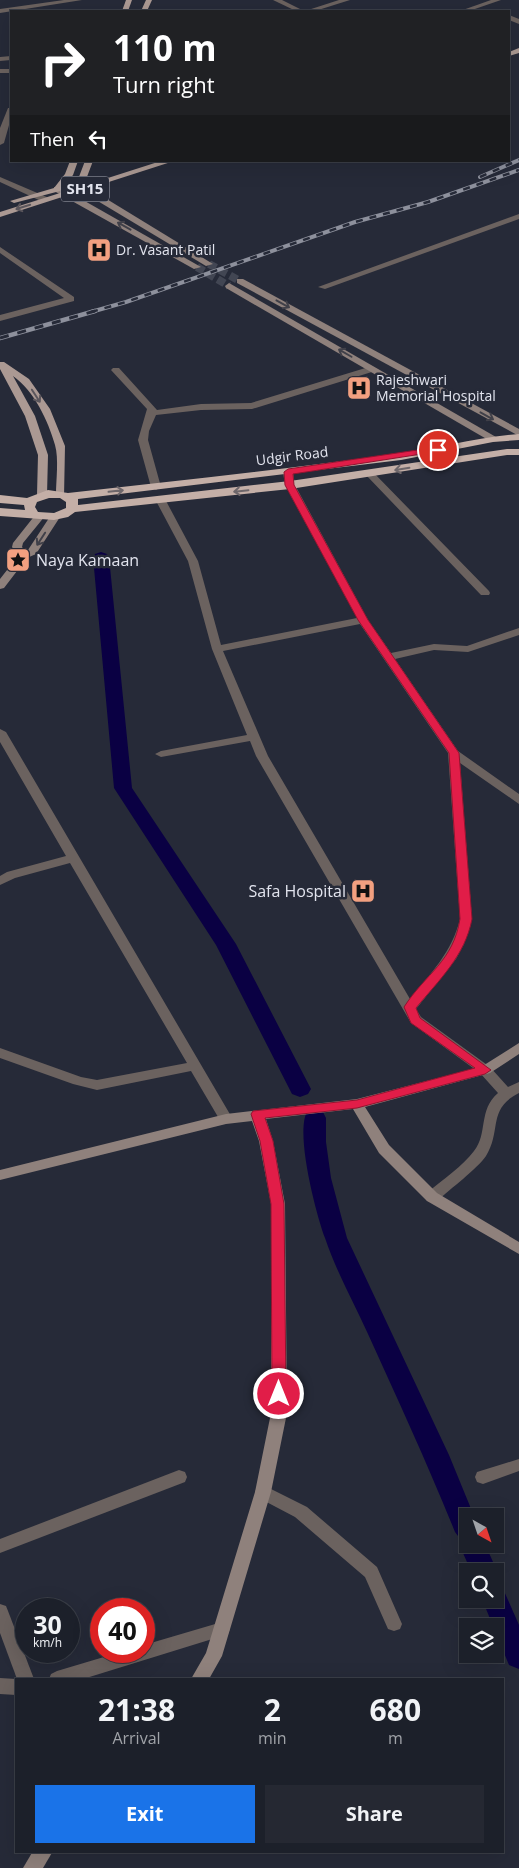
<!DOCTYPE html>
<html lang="en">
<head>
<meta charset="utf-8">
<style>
	body { margin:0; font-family:"Open Sans",sans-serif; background:#252832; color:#f1f3f6; height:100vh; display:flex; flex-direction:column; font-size:19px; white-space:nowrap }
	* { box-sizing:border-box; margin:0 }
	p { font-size:16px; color:#a0a3a8 }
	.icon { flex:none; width:28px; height:28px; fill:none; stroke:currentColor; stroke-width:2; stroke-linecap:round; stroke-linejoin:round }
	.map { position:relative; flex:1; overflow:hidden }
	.sheet { position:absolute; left:15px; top:1678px; width:489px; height:175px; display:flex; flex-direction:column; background:#1c202a; border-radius:0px; box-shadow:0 5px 20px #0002,0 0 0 1px #3a3e47 }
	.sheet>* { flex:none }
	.hud { position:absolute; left:10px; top:10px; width:500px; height:152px; border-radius:0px; box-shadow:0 5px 20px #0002,0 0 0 1px #3a3e47; background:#202124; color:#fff; overflow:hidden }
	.needle { width:32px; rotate:140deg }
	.tools { position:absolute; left:459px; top:1508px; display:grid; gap:10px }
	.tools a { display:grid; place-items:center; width:45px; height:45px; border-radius:0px; background:#1c202a; box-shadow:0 5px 20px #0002,0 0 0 1px #3a3e47; font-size:25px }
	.speed { position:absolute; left:15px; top:1598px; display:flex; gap:10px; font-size:25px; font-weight:700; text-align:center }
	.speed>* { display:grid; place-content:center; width:65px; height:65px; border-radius:50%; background:#1c202a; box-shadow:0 5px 20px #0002,0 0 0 1px #3a3e47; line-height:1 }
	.speed small { font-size:12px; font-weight:400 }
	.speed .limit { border:8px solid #d22; background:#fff; color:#111 }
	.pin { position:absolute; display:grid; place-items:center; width:42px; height:42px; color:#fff; margin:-21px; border:2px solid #fff; border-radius:50%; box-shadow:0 1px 5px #0007 }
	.me { position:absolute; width:55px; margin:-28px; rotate:0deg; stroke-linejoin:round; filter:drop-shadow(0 0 4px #0008) }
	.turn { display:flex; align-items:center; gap:18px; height:105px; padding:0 20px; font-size:22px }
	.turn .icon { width:65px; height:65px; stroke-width:2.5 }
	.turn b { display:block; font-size:35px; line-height:42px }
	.then { display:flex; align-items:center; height:48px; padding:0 20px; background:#0003; gap:10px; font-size:19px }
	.eta { display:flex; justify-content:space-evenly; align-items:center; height:85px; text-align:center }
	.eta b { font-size:30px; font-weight:700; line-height:35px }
	.primary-button { display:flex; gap:10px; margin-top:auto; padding:10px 20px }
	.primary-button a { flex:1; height:58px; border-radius:0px; background:#1a73e8; color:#fff; font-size:20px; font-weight:700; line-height:58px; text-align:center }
	.primary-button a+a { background:#252832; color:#f1f3f6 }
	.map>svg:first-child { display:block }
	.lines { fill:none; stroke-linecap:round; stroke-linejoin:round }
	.canal { fill:#0a0043; fill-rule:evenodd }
	.secondary-tunnel { stroke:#424653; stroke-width:8; stroke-dasharray:8 4; stroke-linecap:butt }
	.street { fill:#6b625f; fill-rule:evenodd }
	.secondary { fill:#8f817c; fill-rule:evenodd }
	.primary { fill:#ab9993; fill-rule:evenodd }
	.highway { fill:#c4afa7; fill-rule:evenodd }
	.rail-far1-casing { stroke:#8d909c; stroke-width:4 }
	.rail-casing { stroke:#8d909c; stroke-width:4.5 }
	.rail-far1 { stroke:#262a38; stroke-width:2.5; stroke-dasharray:7; stroke-linecap:butt }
	.rail { stroke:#262a38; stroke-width:3; stroke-dasharray:9; stroke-linecap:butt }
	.oneway { stroke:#5b565c }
	.oneway2 { stroke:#404049 }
	.oneway3 { stroke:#6d666a }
	.route { fill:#e11d48; stroke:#92132f }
	.labels { text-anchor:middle; stroke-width:5; stroke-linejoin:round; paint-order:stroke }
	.far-poi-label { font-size:14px; fill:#e2e4ee; stroke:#262a38; text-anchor:start }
	.far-street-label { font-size:14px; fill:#e2e4ee; stroke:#262a38 }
	.shield { fill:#262a38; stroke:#aaacb7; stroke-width:1 }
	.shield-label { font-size:15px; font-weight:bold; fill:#e2e4ee }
	.poi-label { font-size:16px; fill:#e2e4ee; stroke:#262a38; text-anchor:start }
</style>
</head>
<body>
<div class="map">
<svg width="519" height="1868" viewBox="0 0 519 1868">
	<rect width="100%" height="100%" fill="#262a38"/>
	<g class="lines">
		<!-- canal -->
		<g class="canal">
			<polygon points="101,552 107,554 109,557 132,788 236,944 311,1089 308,1094 300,1097 292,1094 216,945 114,788 93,557 95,554"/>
			<path d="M 315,1110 L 323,1112 L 326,1118 L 326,1142 L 331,1178 L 347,1238 L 449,1455 L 474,1516 L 468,1516 L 468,1544 L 485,1544 L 497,1571 L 495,1575 L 495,1571 L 471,1571 L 459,1544 L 461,1540 L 455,1532 C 428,1465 398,1400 368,1334 C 354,1303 336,1271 325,1238 C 316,1214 295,1133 307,1112 Z"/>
			<polygon points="495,1588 504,1591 519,1625 519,1669 509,1665 495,1631 495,1626 493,1626 482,1599 495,1599"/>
		</g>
		<!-- secondary-tunnel -->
		<g class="secondary-tunnel">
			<polyline points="209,264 240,281"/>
			<polyline points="197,267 229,286"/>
		</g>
		<!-- street -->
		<g class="street">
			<polygon points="64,0 82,0 0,13 0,9"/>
			<polygon points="273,0 282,0 304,11 296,11"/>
			<polygon points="339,0 350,0 315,11 305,11"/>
			<polygon points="491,0 501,0 469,11 460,11"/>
			<polygon points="509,15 519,19 519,24 509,20"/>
			<polygon points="11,56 11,60 0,61 0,57"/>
			<rect x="0" y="69" width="11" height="4"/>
			<polygon points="8,108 11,108 11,118 4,143 0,145 0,128"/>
			<polygon points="0,177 49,198 50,200 43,202 0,182"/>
			<polygon points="519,214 519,219 325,289 318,287"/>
			<polygon points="0,247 74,297 74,301 0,321 0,315 64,298 0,253"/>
			<polygon points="372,366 377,369 375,371 252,409 201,410 156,415 149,431 148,440 161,487 156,490 151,487 138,440 147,409 111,370 113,368 119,368 157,410 201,404 251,403"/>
			<path d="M 288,469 L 293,472 L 295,485 L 368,620 L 391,653 L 434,644 L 467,646 L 519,628 L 519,635 L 468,652 L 434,650 L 395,659 L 458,751 L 519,794 L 519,804 L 460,763 L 472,919 L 464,944 L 456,959 L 416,1009 L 421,1017 L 490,1067 L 508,1087 L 519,1082 L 519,1093 C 487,1109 502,1130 486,1156 C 477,1169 450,1189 437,1201 L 432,1202 L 427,1201 L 425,1197 L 427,1193 C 442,1180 463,1166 474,1151 C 488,1134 478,1110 498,1093 L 480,1073 L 411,1023 L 256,756 L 250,741 L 161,757 L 155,754 L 161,751 L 247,735 L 212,649 L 188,561 L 155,499 L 157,497 L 163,497 L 165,499 L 198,561 L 221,645 L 357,618 L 285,485 L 283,472 ZM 360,624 L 448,753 L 460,919 C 452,952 431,973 410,999 L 268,756 L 223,651 Z"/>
			<polygon points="369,470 372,471 489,591 490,593 489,595 481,595 366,475 364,473"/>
			<polygon points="0,729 6,732 231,1116 233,1119 231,1122 221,1122 191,1071 97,1090 73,1084 0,1058 0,1048 81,1077 97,1080 187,1063 70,863 15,878 0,885 0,876 7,872 66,856 0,742"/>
			<polygon points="519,1459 519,1471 483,1484 477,1482 475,1477 477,1472"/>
			<polygon points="179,1470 185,1472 187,1477 185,1482 0,1553 0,1539"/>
			<polygon points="263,1485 307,1507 377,1567 402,1624 400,1629 394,1631 388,1629 365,1577 295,1517 257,1497 255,1492 257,1487"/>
			<polygon points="0,1604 6,1606 8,1611 34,1679 17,1679 0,1633"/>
			<polygon points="222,1622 228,1624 230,1629 228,1634 222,1636 83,1679 49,1679 51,1674 57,1671 124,1651 144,1651 144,1645"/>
			<polygon points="0,1678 16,1679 16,1695 0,1694"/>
		</g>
		<!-- secondary -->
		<g class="secondary">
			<polygon points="54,187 60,187 201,267 194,269 54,191"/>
			<polygon points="81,187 87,187 213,264 206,266 81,191"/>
			<polygon points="237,279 243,279 519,429 519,436 237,283"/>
			<polygon points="229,283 496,437 498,439 496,441 490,441 226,288 225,286"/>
			<polygon points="40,513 45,516 23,543 22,547 25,551 28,550 51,515 59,515 60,517 36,554 27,558 4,588 0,589 0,579 18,556 12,547 13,543 36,514"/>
			<polygon points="519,1043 519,1054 490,1073 365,1107 389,1145 437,1193 519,1242 519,1254 427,1201 379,1153 353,1109 266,1119 273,1141 285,1204 287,1413 271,1492 222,1656 209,1679 191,1679 206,1653 255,1492 271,1413 271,1204 259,1141 252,1121 226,1124 0,1180 0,1170 226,1114 357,1099 481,1067"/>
			<polygon points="33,1851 53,1851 43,1868 23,1868"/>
		</g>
		<!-- primary -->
		<g class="primary">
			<polygon points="126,0 132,0 128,11 122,11"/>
			<polygon points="146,0 152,0 147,11 141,11"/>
			<polygon points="519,48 519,53 509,56 509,52"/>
			<polygon points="70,161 78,161 73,175 60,191 14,203 10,201 54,188 65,174"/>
			<polygon points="85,161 93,161 85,182 86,185 161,161 174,161 0,217 0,212 79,187 77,182"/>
			<path d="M 0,362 L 4,362 L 29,379 L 50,409 L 65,446 L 64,497 L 58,497 L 56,495 C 56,480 59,459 55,445 C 48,420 34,391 13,376 L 35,416 L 48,455 L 47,495 L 42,498 L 37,495 L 38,455 L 25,416 L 0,369 Z"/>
		</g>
		<!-- highway -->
		<path class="highway" d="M 519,434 L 519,440 L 493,442 L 401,460 L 78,499 L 78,505 L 290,481 L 507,449 L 519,449 L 519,455 L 507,455 L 290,489 L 75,512 L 68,517 L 54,520 L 0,516 L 0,508 L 25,510 L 24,505 L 0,503 L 0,495 L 27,498 L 48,490 L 68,493 C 177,481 287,469 396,454 C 437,449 477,437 519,434 ZM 49,498 L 60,498 L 66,502 L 66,508 L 54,513 L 38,512 L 35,507 L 37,502 Z"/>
		<defs>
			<g id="rail-far1">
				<polyline points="480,177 519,160"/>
				<polyline points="91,312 126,302 355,222 428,202 519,170"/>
			</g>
			<polyline id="rail" points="0,338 95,311"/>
		</defs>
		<!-- rail-far1 casing -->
		<use href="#rail-far1" class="rail-far1-casing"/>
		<!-- rail casing -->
		<use href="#rail" class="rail-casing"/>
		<!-- rail-far1 -->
		<use href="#rail-far1" class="rail-far1"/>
		<!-- rail -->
		<use href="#rail" class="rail"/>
	</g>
	<!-- one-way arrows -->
	<defs><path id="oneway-shaft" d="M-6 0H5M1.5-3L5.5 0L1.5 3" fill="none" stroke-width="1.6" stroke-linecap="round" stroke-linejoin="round" transform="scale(1.25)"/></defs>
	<g class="oneway">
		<use href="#oneway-shaft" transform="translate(23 207) rotate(163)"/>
		<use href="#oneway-shaft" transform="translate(36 396) rotate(57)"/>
	</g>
	<g class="oneway2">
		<use href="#oneway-shaft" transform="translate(124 226) rotate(-151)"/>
		<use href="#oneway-shaft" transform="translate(283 304) rotate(29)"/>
		<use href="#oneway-shaft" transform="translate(345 353) rotate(-150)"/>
		<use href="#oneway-shaft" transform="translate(487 416) rotate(29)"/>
		<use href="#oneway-shaft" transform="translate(41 539) rotate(123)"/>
	</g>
	<g class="oneway3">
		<use href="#oneway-shaft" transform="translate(402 469) rotate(171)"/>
		<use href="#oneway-shaft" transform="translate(116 491) rotate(-6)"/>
		<use href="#oneway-shaft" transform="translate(241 491) rotate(174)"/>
	</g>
	<!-- route -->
	<path class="route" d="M 438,447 L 441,448 L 441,451 L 293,474 L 294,485 L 368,620 L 459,753 L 472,919 C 465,956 439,980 416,1008 L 420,1018 L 491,1070 L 485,1074 L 357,1108 L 265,1118 L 273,1141 L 284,1204 L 286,1394 L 284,1398 L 279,1400 L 274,1398 L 272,1394 L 271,1204 L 260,1141 L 251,1114 L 253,1111 L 357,1100 L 475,1068 L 411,1023 L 404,1007 C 426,973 453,962 460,919 L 449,753 L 358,620 L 285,485 L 284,472 L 288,469 Z"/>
	<!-- icons -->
	<defs>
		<symbol id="hospital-square" viewBox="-11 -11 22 22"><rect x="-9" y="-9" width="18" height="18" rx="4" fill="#f2a080" stroke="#262a38"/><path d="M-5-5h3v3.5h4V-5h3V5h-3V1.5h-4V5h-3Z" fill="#111"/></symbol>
		<symbol id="sight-square" viewBox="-11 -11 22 22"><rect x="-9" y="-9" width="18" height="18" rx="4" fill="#f2a080" stroke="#262a38"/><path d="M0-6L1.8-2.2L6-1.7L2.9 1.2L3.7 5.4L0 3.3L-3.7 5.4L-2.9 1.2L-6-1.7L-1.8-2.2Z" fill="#111"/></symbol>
	</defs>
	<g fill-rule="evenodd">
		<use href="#hospital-square" x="85" y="236" width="28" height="28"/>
		<use href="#hospital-square" x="345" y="374" width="28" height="28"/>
		<use href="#sight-square" x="4" y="546" width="28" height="28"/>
		<use href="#hospital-square" x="349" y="877" width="28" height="28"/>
	</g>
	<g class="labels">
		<!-- far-poi labels -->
		<g class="far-poi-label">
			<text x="116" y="255">Dr. Vasant Patil</text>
			<text x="376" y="385">Rajeshwari<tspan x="376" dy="16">Memorial Hospital</tspan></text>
		</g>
		<!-- far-street labels -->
		<g class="far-street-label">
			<text transform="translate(292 456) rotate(-7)" y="5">Udgir Road</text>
		</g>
		<!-- shield labels -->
		<rect class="shield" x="61" y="176.5" width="48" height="25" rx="4"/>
		<g class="shield-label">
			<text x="85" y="194">SH15</text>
		</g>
		<!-- poi labels -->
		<g class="poi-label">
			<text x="36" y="566">Naya Kamaan</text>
			<text x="346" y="897" text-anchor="end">Safa Hospital</text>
		</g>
	</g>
</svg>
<div class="tools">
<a><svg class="needle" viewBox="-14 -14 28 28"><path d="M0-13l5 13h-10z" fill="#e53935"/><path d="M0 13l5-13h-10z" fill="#a0a3a8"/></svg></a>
<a><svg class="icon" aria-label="search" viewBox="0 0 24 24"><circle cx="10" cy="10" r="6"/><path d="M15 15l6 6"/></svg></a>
<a><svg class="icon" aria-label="layers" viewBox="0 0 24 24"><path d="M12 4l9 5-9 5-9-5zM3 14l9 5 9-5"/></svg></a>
</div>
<div class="speed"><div>30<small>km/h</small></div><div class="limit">40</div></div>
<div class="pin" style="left:438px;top:450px;background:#d93025"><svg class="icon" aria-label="arrive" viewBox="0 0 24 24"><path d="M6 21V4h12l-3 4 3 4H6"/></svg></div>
<svg class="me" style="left:279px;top:1394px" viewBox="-20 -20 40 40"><circle r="17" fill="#e11d48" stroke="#fff" stroke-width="3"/><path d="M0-11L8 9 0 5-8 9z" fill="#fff"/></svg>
<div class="hud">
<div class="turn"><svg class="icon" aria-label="right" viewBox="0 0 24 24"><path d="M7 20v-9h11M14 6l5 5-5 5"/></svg><div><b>110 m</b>Turn right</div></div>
<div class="then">Then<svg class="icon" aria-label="left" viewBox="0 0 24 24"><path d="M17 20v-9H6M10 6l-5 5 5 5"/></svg></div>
</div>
<section class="sheet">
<div class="eta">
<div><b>21:38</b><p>Arrival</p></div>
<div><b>2</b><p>min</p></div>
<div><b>680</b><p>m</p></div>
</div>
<div class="primary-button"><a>Exit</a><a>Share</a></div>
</section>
</div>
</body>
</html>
